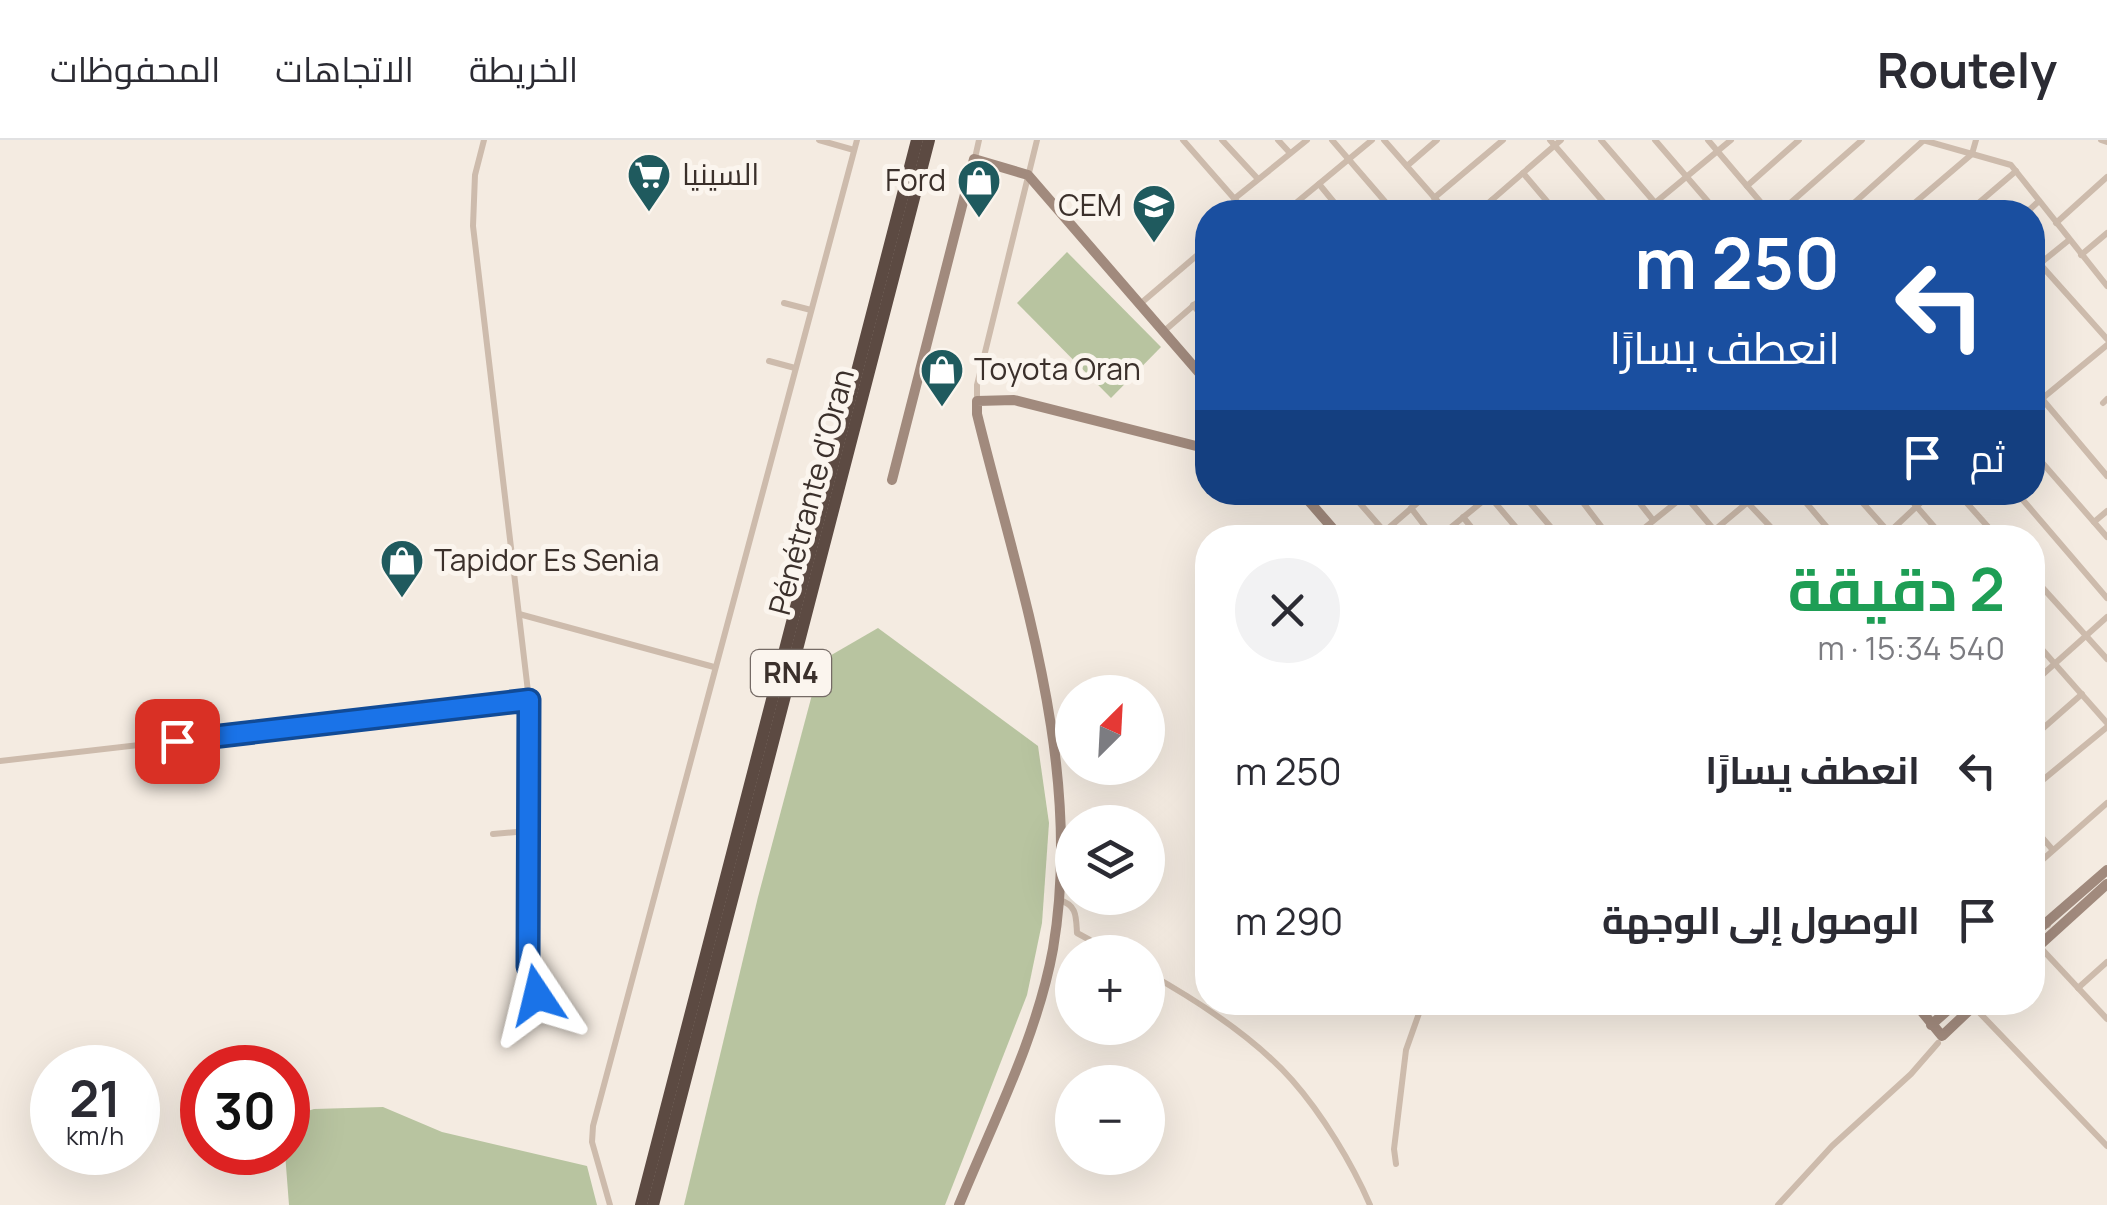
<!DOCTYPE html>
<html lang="ar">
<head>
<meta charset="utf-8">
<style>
	body { margin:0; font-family:Manrope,Cairo,sans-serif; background:#f2f2f3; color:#2b2b33; direction:rtl; height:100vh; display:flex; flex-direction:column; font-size:38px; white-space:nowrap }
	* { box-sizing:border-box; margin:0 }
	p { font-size:32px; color:#7c7c81 }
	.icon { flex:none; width:55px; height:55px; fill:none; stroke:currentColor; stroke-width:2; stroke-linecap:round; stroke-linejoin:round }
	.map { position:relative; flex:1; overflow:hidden; direction:ltr }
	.sheet { position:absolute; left:1195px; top:385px; width:850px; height:490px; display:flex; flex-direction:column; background:#fff; border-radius:40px; box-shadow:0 10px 40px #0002; direction:rtl }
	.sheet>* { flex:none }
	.banner { position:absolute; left:1195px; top:60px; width:850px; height:305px; border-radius:40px; box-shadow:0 10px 40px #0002; direction:rtl; background:#1a4fa0; color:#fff; overflow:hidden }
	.needle { width:65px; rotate:24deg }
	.fabs { position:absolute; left:1055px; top:535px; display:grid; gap:20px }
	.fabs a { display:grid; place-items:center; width:110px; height:110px; border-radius:50%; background:#fff; box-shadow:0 10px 40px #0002; font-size:50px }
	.speed { position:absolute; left:30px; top:905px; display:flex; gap:20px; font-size:50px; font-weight:700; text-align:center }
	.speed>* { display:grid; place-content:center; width:130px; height:130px; border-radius:50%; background:#fff; box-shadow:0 10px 40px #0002; line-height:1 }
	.speed small { font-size:25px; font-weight:400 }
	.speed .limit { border:15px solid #d22; background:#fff; color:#111 }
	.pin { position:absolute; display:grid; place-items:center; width:85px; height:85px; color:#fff; margin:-42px; border-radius:20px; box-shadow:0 5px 15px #0006 }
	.me { position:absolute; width:110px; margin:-55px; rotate:350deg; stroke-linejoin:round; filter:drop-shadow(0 0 8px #0008) }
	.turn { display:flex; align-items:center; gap:35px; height:210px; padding:0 40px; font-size:45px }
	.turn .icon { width:130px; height:130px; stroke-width:2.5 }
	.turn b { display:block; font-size:70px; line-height:85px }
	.then { display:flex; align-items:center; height:95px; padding:0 40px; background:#0003; gap:20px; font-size:38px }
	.round { display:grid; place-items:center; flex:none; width:105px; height:105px; border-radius:52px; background:#f2f2f3 }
	.overview { display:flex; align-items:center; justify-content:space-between; height:170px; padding:0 40px }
	h1 { font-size:60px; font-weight:700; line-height:75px; color:#1e9e55 }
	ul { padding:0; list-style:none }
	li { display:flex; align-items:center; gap:30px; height:150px; padding:0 40px }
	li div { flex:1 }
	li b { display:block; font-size:38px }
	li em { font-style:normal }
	header { display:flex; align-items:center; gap:60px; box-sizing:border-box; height:140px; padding:0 50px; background:#fff; border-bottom:2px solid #e1e1e2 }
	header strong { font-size:48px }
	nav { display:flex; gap:55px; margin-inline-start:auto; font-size:35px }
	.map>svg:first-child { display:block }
	.green { fill:#b8c4a0 }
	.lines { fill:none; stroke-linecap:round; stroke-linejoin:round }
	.street { stroke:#cdbbac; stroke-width:6 }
	.secondary { stroke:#a18a7d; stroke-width:10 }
	.highway { stroke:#5c4a42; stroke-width:12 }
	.route-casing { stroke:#114b97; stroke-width:25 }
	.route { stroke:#1a73e8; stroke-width:18 }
	.labels { text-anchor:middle; stroke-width:10; stroke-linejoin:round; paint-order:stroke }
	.shield { fill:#fbf5ee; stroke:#756b66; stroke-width:2.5 }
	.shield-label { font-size:28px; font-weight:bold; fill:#3b302b }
	.poi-label { font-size:30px; fill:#3b302b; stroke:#fbf5ee; text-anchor:start }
	.street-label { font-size:30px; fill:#3b302b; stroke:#fbf5ee }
</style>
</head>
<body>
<header>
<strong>Routely</strong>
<nav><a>الخريطة</a><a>الاتجاهات</a><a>المحفوظات</a></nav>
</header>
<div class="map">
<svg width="2107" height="1065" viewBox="0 0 2107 1065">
	<rect width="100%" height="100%" fill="#f4ebe1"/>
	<!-- green -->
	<g class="green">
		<polygon points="1067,112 1161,207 1111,258 1017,163"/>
		<polygon points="878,488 1038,606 1049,683 1042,783 1027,855 945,1065 684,1065 758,757 821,521"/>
		<polygon points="383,967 442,992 587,1026 597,1065 289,1065 285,1013 288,1012 288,977 314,969"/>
	</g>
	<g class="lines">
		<!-- street -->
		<g class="street">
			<polyline points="484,0 475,35 473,86 529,560 528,826 540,866"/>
			<polyline points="819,0 854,10"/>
			<polyline points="1183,0 1246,72"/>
			<polyline points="1222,0 1258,39"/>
			<polyline points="1278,0 1290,13"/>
			<polyline points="1332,0 1394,72"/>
			<polyline points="1384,0 1447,72"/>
			<polyline points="1550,0 1612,72"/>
			<polyline points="1601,0 1663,72"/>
			<polyline points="1655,0 1717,72"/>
			<polyline points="1708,0 1769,72"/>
			<polyline points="1923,0 2011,25 2107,146"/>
			<polyline points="2101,0 2107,2"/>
			<polyline points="975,18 979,0"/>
			<polyline points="1407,26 1437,0"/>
			<polyline points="1523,33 1556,72"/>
			<polyline points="1319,44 1342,72"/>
			<polyline points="1747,46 1799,0"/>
			<polyline points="1434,58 1503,0"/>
			<polyline points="1234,59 1307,0"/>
			<polyline points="1492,60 1502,72"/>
			<polyline points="1285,72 1372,0"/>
			<polyline points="1478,72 1561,0"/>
			<polyline points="1644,72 1731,0"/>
			<polyline points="1780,72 1862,0"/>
			<polyline points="1844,72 1924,0"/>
			<polyline points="1904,72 1972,14 1976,0"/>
			<polyline points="1968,72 2016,31"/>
			<polyline points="2027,72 2039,61"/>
			<polyline points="2056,83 2107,37"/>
			<polyline points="2081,115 2107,93"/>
			<polyline points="2040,124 2107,199"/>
			<polyline points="2032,130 2069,100"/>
			<polyline points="784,163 811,170"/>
			<polyline points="1140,164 1208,106"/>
			<polyline points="1193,165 1208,183"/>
			<polyline points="1163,192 1208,153"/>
			<polyline points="769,221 795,228"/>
			<polyline points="2032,247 2107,336"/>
			<polyline points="977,261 977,245 1037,0"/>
			<polyline points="2103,263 2107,259"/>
			<polyline points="2032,267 2107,205"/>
			<polyline points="2032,311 2107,397"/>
			<polyline points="1350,352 1384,391"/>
			<polyline points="1486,352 1525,398"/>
			<polyline points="1521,352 1560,398"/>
			<polyline points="1575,352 1610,398"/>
			<polyline points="1631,352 1653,380"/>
			<polyline points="1682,352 1721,398"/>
			<polyline points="1797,352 1836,398"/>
			<polyline points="1853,352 1894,398"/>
			<polyline points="1904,352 1944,398"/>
			<polyline points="1957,352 1998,398"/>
			<polyline points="2016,352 2107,458"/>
			<polyline points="1748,363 1781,398"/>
			<polyline points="1411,368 1434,398"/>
			<polyline points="1463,377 1480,398"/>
			<polyline points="2094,382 2107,371"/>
			<polyline points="1377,398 1430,352"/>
			<polyline points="1438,398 1494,352"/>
			<polyline points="1632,398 1689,352"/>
			<polyline points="1705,398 1760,352"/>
			<polyline points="1883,398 1932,352"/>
			<polyline points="2032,436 2107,519"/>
			<polyline points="519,474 714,527"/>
			<polyline points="2032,498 2107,583"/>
			<polyline points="2032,544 2107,477"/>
			<polyline points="2032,598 2082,554"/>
			<polyline points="0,621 529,560"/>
			<polyline points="2032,649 2107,587"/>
			<polyline points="2032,686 2052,709"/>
			<polyline points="493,694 528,691"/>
			<polyline points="2032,729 2107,663"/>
			<path d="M 1059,760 C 1077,765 1076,776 1077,793 L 1112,812"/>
			<polyline points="2032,767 2048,785"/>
			<polyline points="2039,806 2107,879"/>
			<path d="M 1148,833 C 1198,861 1253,896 1292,940 C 1322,974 1352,1023 1370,1065"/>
			<polyline points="2078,848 2107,822"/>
			<polyline points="1974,867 2107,1006"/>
			<polyline points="1396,1024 1394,1009 1406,910 1423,862"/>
			<polyline points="610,1065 592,1002 593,986 857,0"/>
			<polyline points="1778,1065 1832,1006 1911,934 1938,903"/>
		</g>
		<!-- secondary -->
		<g class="secondary">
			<polyline points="892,340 974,19 1028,35 1208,243"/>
			<polyline points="1301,352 1341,398"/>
			<polyline points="2032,795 2107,730"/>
			<polyline points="2032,812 2107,744"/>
			<polyline points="1914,862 1942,896 1978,862"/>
			<polyline points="1931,885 1957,862"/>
			<path d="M 959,1065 C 993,982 1037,897 1053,809 C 1084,627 1020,449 977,274 L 977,261 L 1014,260 L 1208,309"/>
		</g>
		<!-- highway -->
		<g class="highway">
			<polyline points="641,1065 917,0"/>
			<polyline points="653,1065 929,0"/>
		</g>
	</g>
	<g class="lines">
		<defs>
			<polyline id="route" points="177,601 529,560 528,826 537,855"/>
		</defs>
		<!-- route casing -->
		<use href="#route" class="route-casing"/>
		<!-- route -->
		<use href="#route" class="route"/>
	</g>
	<!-- icons -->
	<defs>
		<symbol id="supermarket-pin" viewBox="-11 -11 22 30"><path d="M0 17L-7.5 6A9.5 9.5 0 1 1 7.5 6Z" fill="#1f5a5e" stroke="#fbf5ee"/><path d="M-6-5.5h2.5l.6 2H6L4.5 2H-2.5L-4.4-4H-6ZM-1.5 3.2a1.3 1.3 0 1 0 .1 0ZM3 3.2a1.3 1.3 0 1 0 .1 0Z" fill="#fff"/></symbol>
		<symbol id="shop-pin" viewBox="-11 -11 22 30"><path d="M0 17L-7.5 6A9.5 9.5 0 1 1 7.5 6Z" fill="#1f5a5e" stroke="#fbf5ee"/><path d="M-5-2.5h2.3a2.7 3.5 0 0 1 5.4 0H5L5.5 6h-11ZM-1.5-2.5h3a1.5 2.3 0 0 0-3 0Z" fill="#fff"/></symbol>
		<symbol id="school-pin" viewBox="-11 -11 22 30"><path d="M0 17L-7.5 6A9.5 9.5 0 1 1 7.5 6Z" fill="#1f5a5e" stroke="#fbf5ee"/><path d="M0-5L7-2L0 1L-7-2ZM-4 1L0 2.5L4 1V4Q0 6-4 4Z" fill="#fff"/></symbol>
	</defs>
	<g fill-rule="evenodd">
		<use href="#supermarket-pin" x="624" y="10" width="50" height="68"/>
		<use href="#shop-pin" x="954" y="16" width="50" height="68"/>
		<use href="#school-pin" x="1129" y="41" width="50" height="68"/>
		<use href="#shop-pin" x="917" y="205" width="50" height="68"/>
		<use href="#shop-pin" x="377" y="396" width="50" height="68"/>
	</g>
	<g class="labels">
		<!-- shield labels -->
		<rect class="shield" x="751" y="510" width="80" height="46" rx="8"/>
		<g class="shield-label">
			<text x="791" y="543">RN4</text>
		</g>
		<!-- poi labels -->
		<g class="poi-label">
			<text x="682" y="45">السينيا</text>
			<text x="946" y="51" text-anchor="end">Ford</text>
			<text x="1122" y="76" text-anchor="end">CEM</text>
			<text x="974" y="240">Toyota Oran</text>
			<text x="434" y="431">Tapidor Es Senia</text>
		</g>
		<!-- street labels -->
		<g class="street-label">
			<text transform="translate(812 352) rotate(-75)" y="10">Pénétrante d'Oran</text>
		</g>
	</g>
</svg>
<div class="fabs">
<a><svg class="needle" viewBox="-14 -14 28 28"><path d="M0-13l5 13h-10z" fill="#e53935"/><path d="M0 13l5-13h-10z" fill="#7c7c81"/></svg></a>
<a><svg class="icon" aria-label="layers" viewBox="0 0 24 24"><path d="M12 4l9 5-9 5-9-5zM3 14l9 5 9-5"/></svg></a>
<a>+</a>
<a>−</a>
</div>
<div class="speed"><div>21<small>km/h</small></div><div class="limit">30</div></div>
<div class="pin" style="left:177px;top:601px;background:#d93025"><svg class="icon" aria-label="arrive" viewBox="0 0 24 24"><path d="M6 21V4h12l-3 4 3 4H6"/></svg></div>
<svg class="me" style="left:537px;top:855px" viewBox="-20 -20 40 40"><path d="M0-17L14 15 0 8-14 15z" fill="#1a73e8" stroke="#fff" stroke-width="4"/></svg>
<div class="banner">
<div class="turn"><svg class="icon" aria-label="left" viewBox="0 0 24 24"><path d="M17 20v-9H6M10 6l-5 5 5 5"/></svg><div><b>250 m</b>انعطف يسارًا</div></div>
<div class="then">ثم<svg class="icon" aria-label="arrive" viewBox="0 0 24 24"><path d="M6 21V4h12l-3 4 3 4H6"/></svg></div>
</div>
<section class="sheet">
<div class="overview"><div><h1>2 دقيقة</h1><p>540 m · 15:34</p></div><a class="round"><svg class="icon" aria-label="close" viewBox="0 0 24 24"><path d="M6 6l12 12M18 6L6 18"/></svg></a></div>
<ul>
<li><svg class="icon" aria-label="left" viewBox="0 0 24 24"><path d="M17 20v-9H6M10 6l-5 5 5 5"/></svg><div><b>انعطف يسارًا</b></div><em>250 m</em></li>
<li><svg class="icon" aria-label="arrive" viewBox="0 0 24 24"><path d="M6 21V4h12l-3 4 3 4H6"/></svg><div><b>الوصول إلى الوجهة</b></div><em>290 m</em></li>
</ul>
</section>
</div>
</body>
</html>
